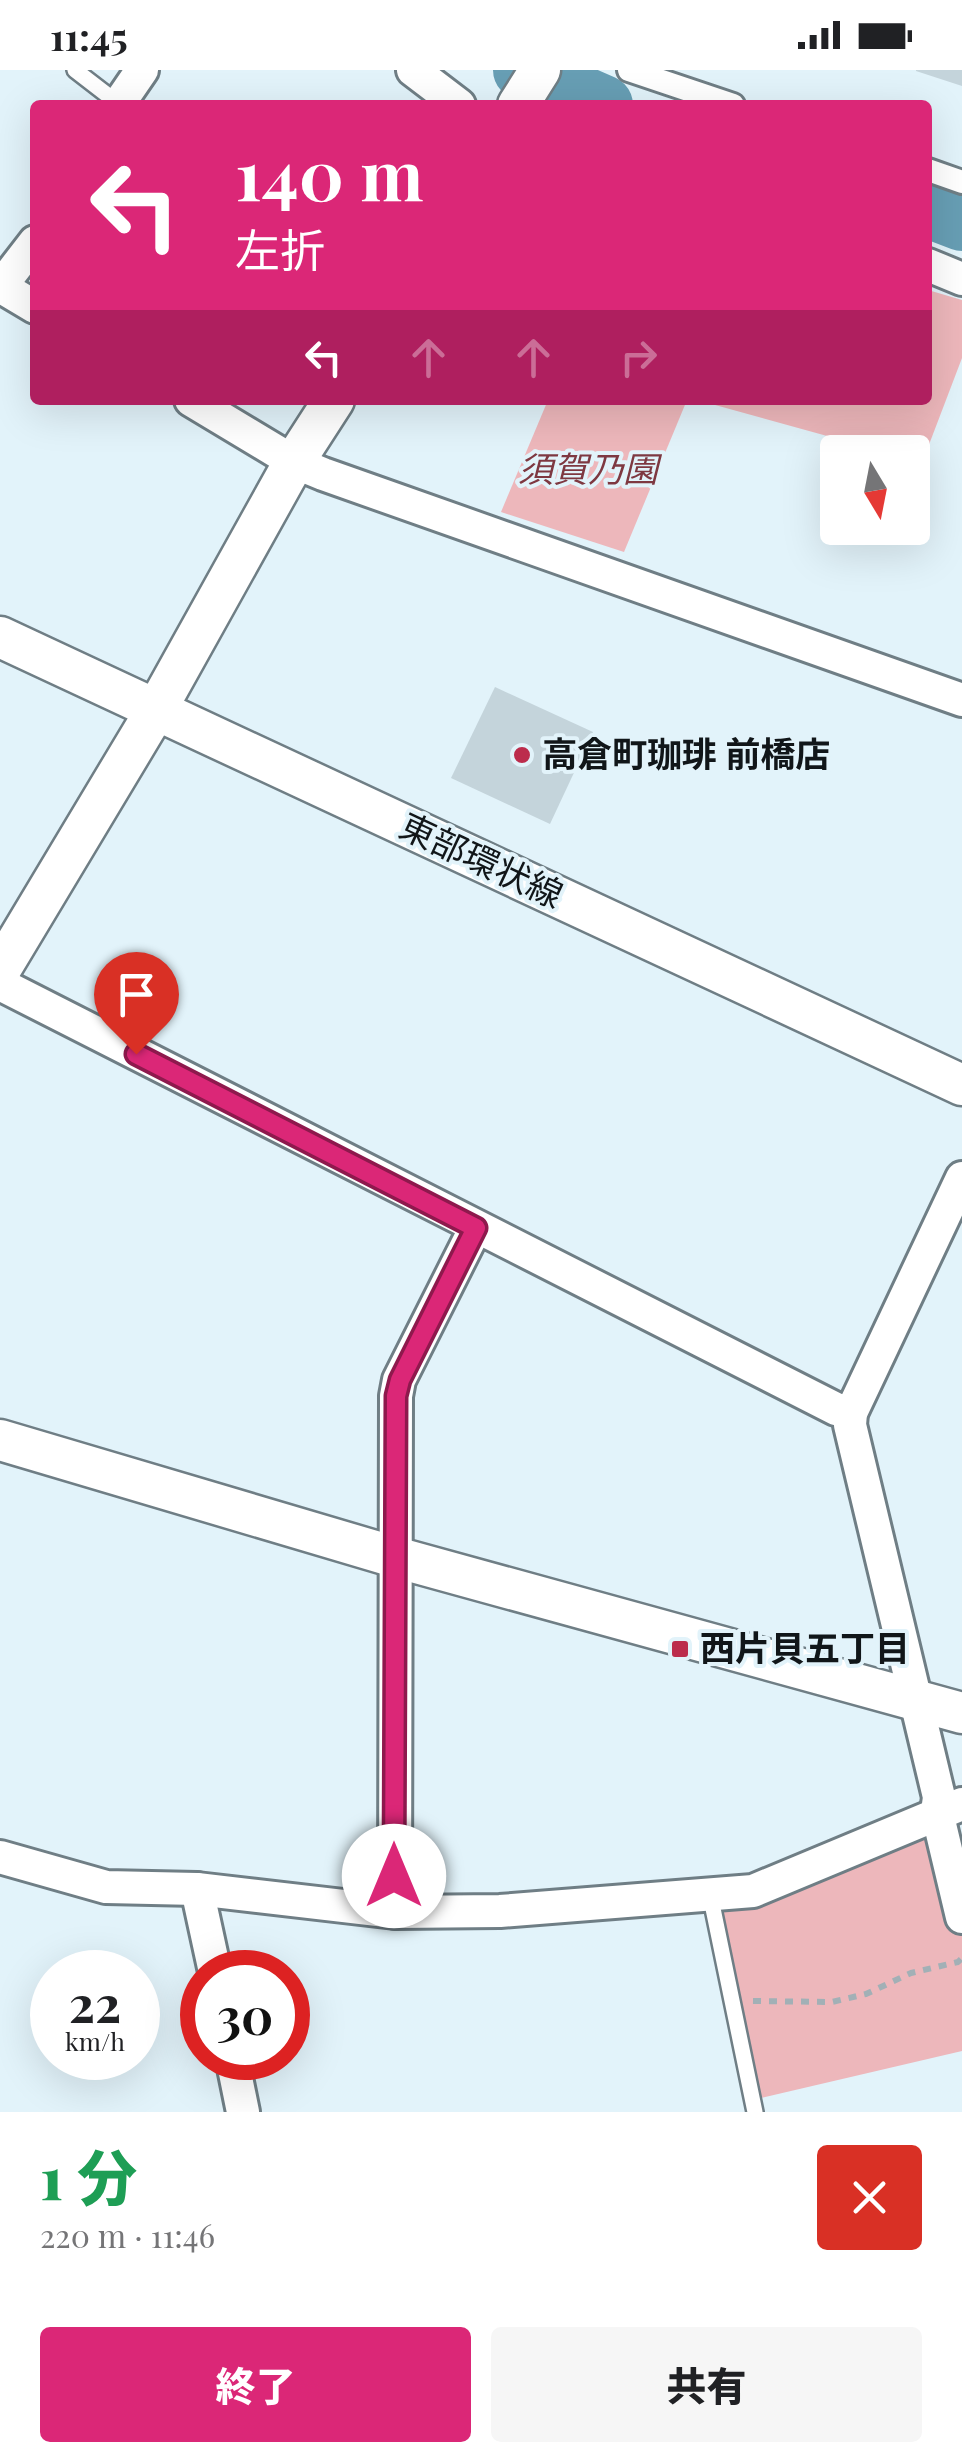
<!DOCTYPE html>
<html lang="ja">
<head>
<meta charset="utf-8">
<style>
	body { margin:0; font-family:"Playfair Display","Noto Sans JP",serif; background:#f6f6f6; color:#202124; height:100vh; display:flex; flex-direction:column; font-size:38px; white-space:nowrap }
	* { box-sizing:border-box; margin:0 }
	p { font-size:32px; color:#757577 }
	.icon { flex:none; width:55px; height:55px; fill:none; stroke:currentColor; stroke-width:2; stroke-linecap:round; stroke-linejoin:round }
	.map { position:relative; height:2042px; overflow:hidden }
	.panel { display:flex; flex-direction:column; background:#fff; flex:1 }
	.panel>* { flex:none }
	.banner { position:absolute; left:30px; top:30px; width:902px; height:305px; border-radius:10px; box-shadow:0 10px 40px #0002; background:#db2777; color:#fff; overflow:hidden }
	.needle { width:65px; rotate:170deg }
	.controls { position:absolute; left:820px; top:365px; display:grid; gap:20px }
	.controls a { display:grid; place-items:center; width:110px; height:110px; border-radius:10px; background:#fff; box-shadow:0 10px 40px #0002; font-size:50px }
	.speed { position:absolute; left:30px; top:1880px; display:flex; gap:20px; font-size:50px; font-weight:700; text-align:center }
	.speed>* { display:grid; place-content:center; width:130px; height:130px; border-radius:50%; background:#fff; box-shadow:0 10px 40px #0002; line-height:1 }
	.speed small { font-size:25px; font-weight:400 }
	.speed .limit { border:15px solid #d22; background:#fff; color:#111 }
	.pin { position:absolute; display:grid; place-items:center; width:85px; height:85px; color:#fff; margin:-102px -42px; border-radius:50% 50% 50% 0; rotate:-45deg; box-shadow:0 0 10px #0007 }
	.pin .icon { rotate:45deg }
	.me { position:absolute; width:110px; margin:-55px; rotate:0deg; stroke-linejoin:round; filter:drop-shadow(0 0 8px #0008) }
	.turn { display:flex; align-items:center; gap:35px; height:210px; padding:0 40px; font-size:45px }
	.turn .icon { width:130px; height:130px; stroke-width:2.5 }
	.turn b { display:block; font-size:70px; line-height:85px }
	.lanes { display:flex; align-items:center; height:95px; padding:0 40px; background:#0003; justify-content:center; gap:50px; direction:ltr }
	.lanes .off { opacity:.35 }
	.round { display:grid; place-items:center; flex:none; width:105px; height:105px; border-radius:10px; background:#f6f6f6 }
	.head { display:flex; align-items:center; justify-content:space-between; height:170px; padding:0 40px }
	h1 { font-size:60px; font-weight:800; line-height:75px; color:#1e9e55 }
	.button { display:flex; gap:20px; margin-top:auto; padding:20px 40px }
	.button a { flex:1; height:115px; border-radius:10px; background:#db2777; color:#fff; font-size:40px; font-weight:800; line-height:115px; text-align:center }
	.button a+a { background:#f6f6f6; color:#202124 }
	.status { display:flex; justify-content:space-between; align-items:center; height:70px; padding:0 50px; background:#fff; direction:ltr }
	.status svg { height:28px; fill:currentColor }
	.map>svg:first-child { display:block }
	.green { fill:#edb7bb }
	.lines { fill:none; stroke-linecap:round; stroke-linejoin:round }
	.river { stroke:#679eb4; stroke-width:60 }
	.building { fill:#c4d4db }
	.service-casing { stroke:#6f7e85; stroke-width:20 }
	.pedestrian-casing { stroke:#6f7e85; stroke-width:28 }
	.minor-casing { stroke:#6f7e85; stroke-width:38 }
	.tertiary-casing { stroke:#6f7e85; stroke-width:45 }
	.path { stroke:#a2b0b6; stroke-width:6; stroke-dasharray:8 8; stroke-linecap:butt }
	.service { stroke:#fff; stroke-width:15 }
	.pedestrian { stroke:#fff; stroke-width:22 }
	.minor { stroke:#fff; stroke-width:32 }
	.tertiary { stroke:#fff; stroke-width:40 }
	.route-casing { stroke:#8e194d; stroke-width:25 }
	.route { stroke:#db2777; stroke-width:18 }
	.poi-dot { fill:#bc2c4c; stroke:#e2f3fa; stroke-width:4 }
	.labels { text-anchor:middle; stroke-width:8; stroke-linejoin:round; paint-order:stroke }
	.park-label { font-size:35px; font-style:italic; fill:#7e3841; stroke:#e2f3fa }
	.poi-label { font-size:35px; font-weight:bold; fill:#111619; stroke:#e2f3fa; text-anchor:start }
	.street-label { font-size:35px; fill:#111619; stroke:#e2f3fa }
</style>
</head>
<body>
<div class="status"><b>11:45</b><svg viewBox="0 0 49 12"><path d="M0 12V9h3v3zM5 12V6h3v6zM10 12V3h3v9zM15 12V0h3v12zM26 1h20v11H26zM47 4h2v5h-2z"/></svg></div>
<div class="map">
<svg width="962" height="2042" viewBox="0 0 962 2042">
	<rect width="100%" height="100%" fill="#e2f3fa"/>
	<!-- green -->
	<g class="green">
		<polygon points="928,220 962,230 962,288 922,393 913,390 912,382 885,382 697,330 928,330"/>
		<polygon points="548,330 687,330 624,482 501,442"/>
		<polygon points="937,1742 962,1847 962,1981 752,2030 710,1824"/>
	</g>
	<g class="lines">
		<!-- river -->
		<g class="river">
			<polyline points="523,0 603,35"/>
			<polyline points="928,138 962,151"/>
		</g>
	</g>
	<!-- building -->
	<g class="building">
		<polygon points="916,0 962,0 962,16 916,1"/>
		<polygon points="495,617 593,662 550,754 451,708"/>
	</g>
	<g class="lines">
		<defs>
			<g id="service">
				<polyline points="75,0 119,34"/>
				<polyline points="710,1824 755,2042"/>
			</g>
			<g id="pedestrian">
				<polyline points="629,0 733,35"/>
				<polyline points="928,100 962,112"/>
			</g>
			<g id="minor">
				<polyline points="413,0 459,35"/>
				<polyline points="118,35 142,0"/>
				<polyline points="928,195 962,209"/>
				<polyline points="0,216 35,237"/>
				<polyline points="1,216 35,172"/>
				<polyline points="191,330 294,392 323,404 962,630"/>
				<polyline points="0,914 836,1339 851,1343"/>
				<polyline points="962,1108 851,1343 850,1355 939,1727 937,1742 962,1847"/>
				<polyline points="0,1787 106,1817 197,1819 395,1842 500,1841 753,1821 962,1734"/>
				<polyline points="197,1819 215,1902"/>
				<polyline points="395,1842 396,1326 399,1310 476,1157"/>
				<polyline points="232,1988 243,2042"/>
			</g>
			<g id="tertiary">
				<polyline points="518,35 540,0"/>
				<polyline points="0,567 962,1015"/>
				<polyline points="0,900 156,640 294,392 334,330"/>
				<polyline points="0,1370 395,1487 962,1643"/>
			</g>
		</defs>
		<!-- service casing -->
		<use href="#service" class="service-casing"/>
		<!-- pedestrian casing -->
		<use href="#pedestrian" class="pedestrian-casing"/>
		<!-- minor casing -->
		<use href="#minor" class="minor-casing"/>
		<!-- tertiary casing -->
		<use href="#tertiary" class="tertiary-casing"/>
		<!-- path -->
		<polyline class="path" points="753,1931 832,1932 866,1924 911,1903 958,1892 962,1888"/>
		<!-- service -->
		<use href="#service" class="service"/>
		<!-- pedestrian -->
		<use href="#pedestrian" class="pedestrian"/>
		<!-- minor -->
		<use href="#minor" class="minor"/>
		<!-- tertiary -->
		<use href="#tertiary" class="tertiary"/>
	</g>
	<g class="lines">
		<defs>
			<polyline id="route" points="136,984 476,1158 400,1310 396,1326 394,1806"/>
		</defs>
		<!-- route casing -->
		<use href="#route" class="route-casing"/>
		<!-- route -->
		<use href="#route" class="route"/>
	</g>
	<!-- markers -->
	<g class="poi-dot">
		<circle cx="522" cy="685" r="10"/>
		<rect x="670" y="1569" width="20" height="20" rx="5"/>
	</g>
	<g class="labels">
		<!-- park labels -->
		<g class="park-label">
			<text x="588" y="412">須賀乃園</text>
		</g>
		<!-- poi labels -->
		<g class="poi-label">
			<text x="542" y="697">高倉町珈琲 前橋店</text>
			<text x="700" y="1591">西片貝五丁目</text>
		</g>
		<!-- street labels -->
		<g class="street-label">
			<text transform="translate(481 791) rotate(25)" y="12">東部環状線</text>
		</g>
	</g>
</svg>
<div class="controls">
<a><svg class="needle" viewBox="-14 -14 28 28"><path d="M0-13l5 13h-10z" fill="#e53935"/><path d="M0 13l5-13h-10z" fill="#757577"/></svg></a>
</div>
<div class="speed"><div>22<small>km/h</small></div><div class="limit">30</div></div>
<div class="pin" style="left:136px;top:984px;background:#d93025"><svg class="icon" aria-label="arrive" viewBox="0 0 24 24"><path d="M6 21V4h12l-3 4 3 4H6"/></svg></div>
<svg class="me" style="left:394px;top:1806px" viewBox="-20 -20 40 40"><circle r="19" fill="#fff"/><path d="M0-13L10 11 0 6-10 11z" fill="#db2777"/></svg>
<div class="banner">
<div class="turn"><svg class="icon" aria-label="left" viewBox="0 0 24 24"><path d="M17 20v-9H6M10 6l-5 5 5 5"/></svg><div><b>140 m</b>左折</div></div>
<div class="lanes"><svg class="icon" aria-label="left" viewBox="0 0 24 24"><path d="M17 20v-9H6M10 6l-5 5 5 5"/></svg><svg class="icon off" aria-label="ahead" viewBox="0 0 24 24"><path d="M12 20V5M6 11l6-6 6 6"/></svg><svg class="icon off" aria-label="ahead" viewBox="0 0 24 24"><path d="M12 20V5M6 11l6-6 6 6"/></svg><svg class="icon off" aria-label="right" viewBox="0 0 24 24"><path d="M7 20v-9h11M14 6l5 5-5 5"/></svg></div>
</div>
</div>
<section class="panel">
<div class="head"><div><h1>1 分</h1><p>220 m · 11:46</p></div><a class="round" style="background:#d93025;color:#fff"><svg class="icon" aria-label="close" viewBox="0 0 24 24"><path d="M6 6l12 12M18 6L6 18"/></svg></a></div>
<div class="button"><a>終了</a><a>共有</a></div>
</section>
</body>
</html>
